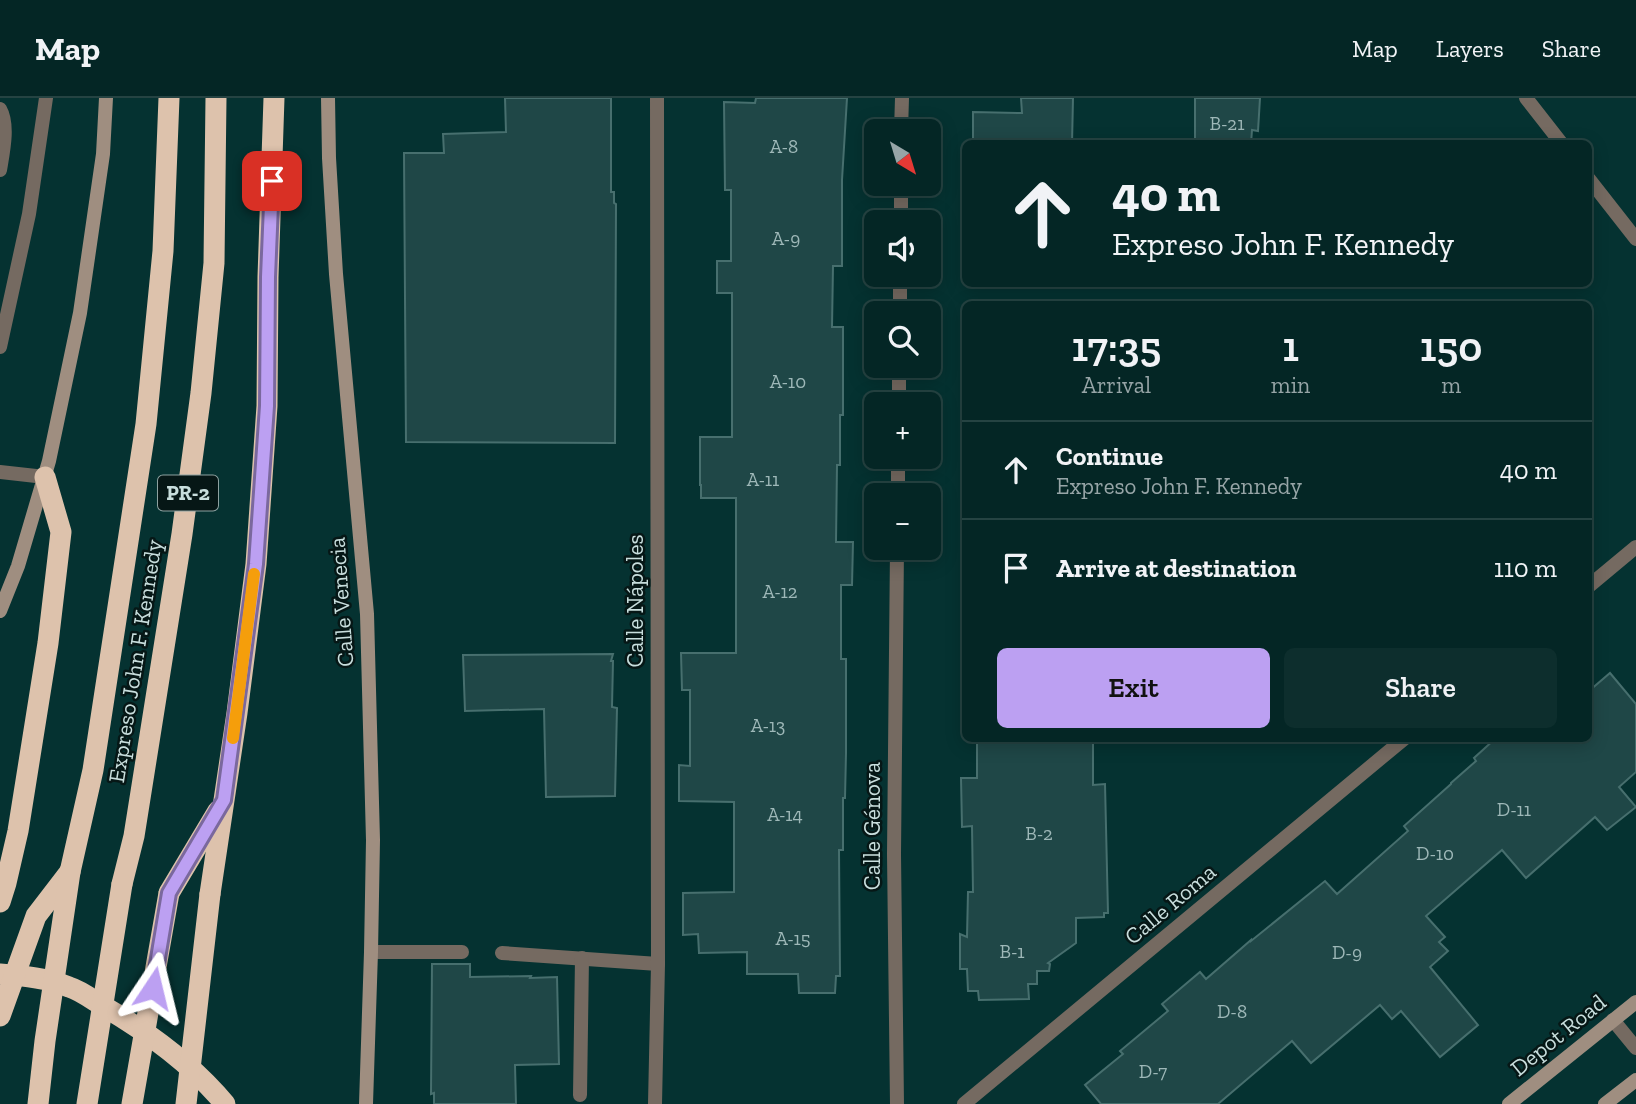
<!DOCTYPE html>
<html lang="en">
<head>
<meta charset="utf-8">
<style>
	body { margin:0; font-family:"Zilla Slab",serif; background:#0d2e2d; color:#f1f3f6; height:100vh; display:flex; flex-direction:column; font-size:26px; white-space:nowrap }
	* { box-sizing:border-box; margin:0 }
	p { font-size:23px; color:#97a5a7 }
	.icon { flex:none; width:38px; height:38px; fill:none; stroke:currentColor; stroke-width:2; stroke-linecap:round; stroke-linejoin:round }
	.map { position:relative; flex:1; overflow:hidden }
	.side { position:absolute; left:962px; top:203px; width:630px; height:441px; display:flex; flex-direction:column; background:#042625; border-radius:10px; box-shadow:0 4px 18px #0003,0 0 0 2px #254342 }
	.side>* { flex:none }
	.top-card { position:absolute; left:962px; top:42px; width:630px; height:147px; border-radius:10px; box-shadow:0 4px 18px #0003,0 0 0 2px #254342; background:#042625; color:#f1f3f6; overflow:hidden }
	.needle { width:46px; rotate:142deg }
	.buttons { position:absolute; left:864px; top:21px; display:grid; gap:14px }
	.buttons a { display:grid; place-items:center; width:77px; height:77px; border-radius:10px; background:#042625; box-shadow:0 4px 18px #0003,0 0 0 2px #254342; font-size:35px }
	.pin { position:absolute; display:grid; place-items:center; width:60px; height:60px; color:#fff; margin:-30px; border-radius:14px; box-shadow:0 4px 10px #0006 }
	.me { position:absolute; width:77px; margin:-38px; rotate:10deg; stroke-linejoin:round; filter:drop-shadow(0 0 5px #0008) }
	.turn { display:flex; align-items:center; gap:24px; height:147px; padding:0 35px; font-size:32px }
	.turn .icon { width:91px; height:91px; stroke-width:2.5 }
	.turn b { display:block; font-size:49px; line-height:60px }
	.eta { display:flex; justify-content:space-evenly; align-items:center; height:119px; text-align:center }
	.eta b { font-size:42px; font-weight:600; line-height:49px }
	.button { display:flex; gap:14px; margin-top:auto; padding:14px 35px }
	.button a { flex:1; height:80px; border-radius:10px; background:#bca0f2; color:#111; font-size:28px; font-weight:600; line-height:80px; text-align:center }
	.button a+a { background:#0d2e2d; color:#f1f3f6 }
	ul { padding:0; list-style:none }
	li { display:flex; align-items:center; gap:21px; height:98px; padding:0 35px; border-top:2px solid #254342 }
	li div { flex:1 }
	li b { display:block; font-size:26px }
	li em { font-style:normal }
	header { display:flex; align-items:center; gap:42px; box-sizing:border-box; height:98px; padding:0 35px; background:#042625; border-bottom:2px solid #254342 }
	header strong { font-size:33px }
	nav { display:flex; gap:38px; margin-inline-start:auto; font-size:24px }
	.map>svg:first-child { display:block }
	.building { fill:#1f4747; stroke:#476f6e; stroke-width:2 }
	.lines { fill:none; stroke-linecap:round; stroke-linejoin:round }
	.lane { stroke:#756a61; stroke-width:14 }
	.street { stroke:#756a61; stroke-width:14 }
	.secondary { stroke:#9f8e80; stroke-width:14 }
	.highway { stroke:#ddc2ac; stroke-width:21 }
	.highway-bridge { stroke:#ddc2ac; stroke-width:21 }
	.route-casing { stroke:#7a689d; stroke-width:18 }
	.route { stroke:#bca0f2; stroke-width:12 }
	.slow { stroke:#f59e0b; stroke-width:12 }
	.labels { text-anchor:middle; stroke-width:5; stroke-linejoin:round; paint-order:stroke }
	.number-label { font-size:19px; fill:#9eb8b8 }
	.shield { fill:#061716; stroke:#8ea2a1; stroke-width:2 }
	.shield-label { font-size:21px; font-weight:bold; fill:#c8dedd }
	.street-label { font-size:23px; fill:#c8dedd; stroke:#061716 }
</style>
</head>
<body>
<header>
<strong>Map</strong>
<nav><a>Map</a><a>Layers</a><a>Share</a></nav>
</header>
<div class="map">
<svg width="1636" height="1006" viewBox="0 0 1636 1006">
	<rect width="100%" height="100%" fill="#053231"/>
	<!-- building -->
	<g class="building">
		<polygon points="505,0 611,0 611,94 614,94 614,105 616,106 615,345 406,344 404,55 444,55 443,36 506,34"/>
		<polygon points="756,0 847,0 842,82 842,168 833,168 832,229 843,229 843,317 840,317 840,367 837,367 836,444 853,444 852,487 841,487 841,561 846,561 846,655 845,700 843,700 843,752 839,752 840,878 836,878 835,895 799,895 798,876 747,876 747,854 699,855 698,836 683,837 683,795 734,794 734,704 679,703 679,667 690,668 690,592 682,592 681,555 736,555 736,400 701,400 701,387 700,387 700,339 732,339 732,195 717,195 717,163 731,163 731,92 725,92 724,4 755,5"/>
		<polygon points="1021,0 1073,0 1072,46 973,46 973,14 1022,15"/>
		<polygon points="1195,0 1260,0 1258,33 1252,32 1251,46 1195,46"/>
		<polygon points="613,556 611,563 613,563 612,609 617,610 615,698 546,699 544,611 465,613 463,557"/>
		<polygon points="1610,575 1636,606 1636,674 1619,689 1636,709 1607,732 1595,719 1526,780 1502,752 1426,818 1445,839 1439,844 1448,853 1430,869 1478,927 1440,959 1401,913 1392,921 1380,907 1311,965 1292,943 1218,1006 1101,1006 1085,987 1123,956 1120,953 1168,913 1162,906 1200,874 1206,881 1251,842 1251,843 1325,783 1337,796 1408,733 1404,728 1451,686 1451,685 1476,663 1474,660 1496,640 1589,640 1589,593"/>
		<polygon points="977,640 1093,640 1093,687 1105,686 1108,815 1104,815 1104,819 1076,820 1076,845 1048,865 1050,866 1049,873 1037,873 1037,886 1028,886 1029,901 979,902 978,893 968,893 967,871 960,871 960,836 967,839 968,794 973,794 972,728 962,729 961,680 977,680"/>
		<polygon points="432,866 470,866 470,879 531,878 530,880 557,879 559,966 515,967 516,1006 434,1006 434,995 431,996"/>
	</g>
	<g class="lines">
		<!-- lane -->
		<g class="lane">
			<path d="M 0,11 C 9,27 3,54 0,72"/>
			<polyline points="0,249 29,116 46,0"/>
			<polyline points="0,374 45,379"/>
			<polyline points="371,854 462,854"/>
			<polyline points="502,855 658,866"/>
			<polyline points="1613,922 1636,950"/>
			<polyline points="580,997 582,860"/>
		</g>
		<!-- street -->
		<g class="street">
			<polyline points="1526,0 1562,46"/>
			<polyline points="901,33 902,0"/>
			<polyline points="1589,81 1636,141"/>
			<polyline points="901,124 901,86"/>
			<polyline points="900,215 900,177"/>
			<polyline points="899,306 899,268"/>
			<polyline points="898,397 898,359"/>
			<polyline points="1589,488 1636,449"/>
			<polyline points="655,1006 658,866 657,0"/>
			<polyline points="897,1006 894,756 897,450"/>
			<polyline points="964,1006 1405,640"/>
		</g>
		<!-- secondary -->
		<g class="secondary">
			<polyline points="328,0 329,60 336,176 367,516 373,742 371,854 366,1006"/>
			<polyline points="0,513 18,468 49,363 80,215 103,56 106,0"/>
			<polyline points="1509,1006 1636,904"/>
			<polyline points="1605,1006 1636,982"/>
		</g>
		<!-- highway -->
		<g class="highway">
			<polyline points="70,774 93,672 146,326 163,153 169,0"/>
			<polyline points="122,786 134,738 182,436 201,295 214,165 216,0"/>
			<polyline points="169,795 218,713"/>
			<polyline points="210,796 237,615 256,466 267,308 268,179 274,0"/>
			<polyline points="0,804 6,785 18,733 48,545 61,434 45,379"/>
			<path d="M 0,876 C 24,878 47,880 69,889 C 79,892 89,899 98,905 C 145,932 190,964 225,1006"/>
		</g>
		<!-- highway-bridge -->
		<g class="highway-bridge">
			<polyline points="0,918 36,818 69,775"/>
			<polyline points="38,1006 45,943 70,774"/>
			<polyline points="87,1006 122,786"/>
			<polyline points="132,1006 169,795"/>
			<polyline points="186,1006 210,796"/>
		</g>
	</g>
	<g class="lines">
		<defs>
			<polyline id="route" points="153,890 169,795 224,702 256,466 267,308 268,179 272,83"/>
		</defs>
		<!-- route casing -->
		<use href="#route" class="route-casing"/>
		<!-- route -->
		<use href="#route" class="route"/>
		<!-- slow -->
		<polyline class="slow" points="233,640 254,476"/>
	</g>
	<g class="labels">
		<!-- number labels -->
		<g class="number-label">
			<text x="1227" y="32">B-21</text>
			<text x="784" y="55">A-8</text>
			<text x="786" y="147">A-9</text>
			<text x="788" y="290">A-10</text>
			<text x="763" y="388">A-11</text>
			<text x="780" y="500">A-12</text>
			<text x="768" y="634">A-13</text>
			<text x="1514" y="718">D-11</text>
			<text x="785" y="723">A-14</text>
			<text x="1039" y="742">B-2</text>
			<text x="1435" y="762">D-10</text>
			<text x="793" y="847">A-15</text>
			<text x="1012" y="860">B-1</text>
			<text x="1347" y="861">D-9</text>
			<text x="1232" y="920">D-8</text>
			<text x="1153" y="980">D-7</text>
		</g>
		<!-- shield labels -->
		<rect class="shield" x="158" y="377.5" width="60" height="35" rx="5"/>
		<g class="shield-label">
			<text x="188" y="402">PR-2</text>
		</g>
		<!-- street labels -->
		<g class="street-label">
			<text transform="translate(635 503) rotate(-90)" y="8">Calle Nápoles</text>
			<text transform="translate(341 504) rotate(-94)" y="8">Calle Venecia</text>
			<text transform="translate(135 563) rotate(-81)" y="8">Expreso John F. Kennedy</text>
			<text transform="translate(872 728) rotate(-90)" y="8">Calle Génova</text>
			<text transform="translate(1170 806) rotate(-40)" y="8">Calle Roma</text>
			<text transform="translate(1558 937) rotate(-39)" y="8">Depot Road</text>
		</g>
	</g>
</svg>
<div class="buttons">
<a><svg class="needle" viewBox="-14 -14 28 28"><path d="M0-13l5 13h-10z" fill="#e53935"/><path d="M0 13l5-13h-10z" fill="#97a5a7"/></svg></a>
<a><svg class="icon" aria-label="sound" viewBox="0 0 24 24"><path d="M4 9h4l5-4v14l-5-4H4zM17 9q2 3 0 6"/></svg></a>
<a><svg class="icon" aria-label="search" viewBox="0 0 24 24"><circle cx="10" cy="10" r="6"/><path d="M15 15l6 6"/></svg></a>
<a>+</a>
<a>−</a>
</div>
<div class="pin" style="left:272px;top:83px;background:#d93025"><svg class="icon" aria-label="arrive" viewBox="0 0 24 24"><path d="M6 21V4h12l-3 4 3 4H6"/></svg></div>
<svg class="me" style="left:153px;top:890px" viewBox="-20 -20 40 40"><path d="M0-17L14 15 0 8-14 15z" fill="#bca0f2" stroke="#fff" stroke-width="4"/></svg>
<div class="top-card">
<div class="turn"><svg class="icon" aria-label="ahead" viewBox="0 0 24 24"><path d="M12 20V5M6 11l6-6 6 6"/></svg><div><b>40 m</b>Expreso John F. Kennedy</div></div>
</div>
<section class="side">
<div class="eta">
<div><b>17:35</b><p>Arrival</p></div>
<div><b>1</b><p>min</p></div>
<div><b>150</b><p>m</p></div>
</div>
<ul>
<li><svg class="icon" aria-label="ahead" viewBox="0 0 24 24"><path d="M12 20V5M6 11l6-6 6 6"/></svg><div><b>Continue</b><p>Expreso John F. Kennedy</p></div><em>40 m</em></li>
<li><svg class="icon" aria-label="arrive" viewBox="0 0 24 24"><path d="M6 21V4h12l-3 4 3 4H6"/></svg><div><b>Arrive at destination</b></div><em>110 m</em></li>
</ul>
<div class="button"><a>Exit</a><a>Share</a></div>
</section>
</div>
</body>
</html>
